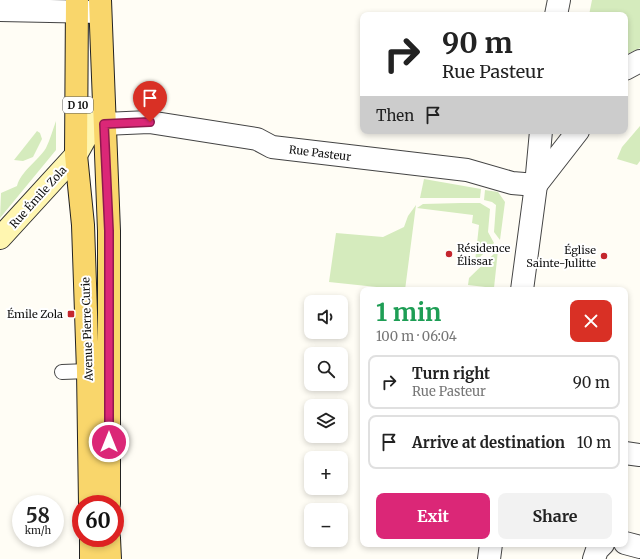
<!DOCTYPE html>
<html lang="en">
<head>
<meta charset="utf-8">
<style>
	body { margin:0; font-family:Merriweather,serif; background:#f2f2f2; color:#222; height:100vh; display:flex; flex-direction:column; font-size:15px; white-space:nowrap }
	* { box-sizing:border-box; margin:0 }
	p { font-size:13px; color:#767676 }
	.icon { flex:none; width:22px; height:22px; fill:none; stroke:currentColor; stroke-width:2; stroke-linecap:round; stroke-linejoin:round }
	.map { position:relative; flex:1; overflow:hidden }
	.panel { position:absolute; left:360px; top:287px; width:268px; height:260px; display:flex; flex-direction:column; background:#fff; border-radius:8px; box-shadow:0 2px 6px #0003 }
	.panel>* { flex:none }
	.top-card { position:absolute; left:360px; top:12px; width:268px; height:122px; border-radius:8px; box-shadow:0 2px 6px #0003; background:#fff; color:#222; overflow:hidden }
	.buttons { position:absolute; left:304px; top:295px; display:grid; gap:8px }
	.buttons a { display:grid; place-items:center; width:44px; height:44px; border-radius:8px; background:#fff; box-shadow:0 2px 6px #0003; font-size:20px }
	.speed { position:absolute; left:12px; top:495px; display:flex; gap:8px; font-size:20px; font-weight:700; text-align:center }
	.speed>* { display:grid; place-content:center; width:52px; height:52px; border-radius:50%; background:#fff; box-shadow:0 2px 6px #0003; line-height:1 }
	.speed small { font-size:10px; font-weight:400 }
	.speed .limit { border:6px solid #d22; background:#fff; color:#111 }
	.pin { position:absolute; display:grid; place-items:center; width:34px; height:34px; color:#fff; margin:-41px -17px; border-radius:50% 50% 50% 0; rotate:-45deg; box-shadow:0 0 4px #0007 }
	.pin .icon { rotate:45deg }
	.me { position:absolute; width:44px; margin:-22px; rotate:0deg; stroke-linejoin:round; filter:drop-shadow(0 0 3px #0008) }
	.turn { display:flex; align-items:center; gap:14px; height:84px; padding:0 16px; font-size:18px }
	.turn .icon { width:52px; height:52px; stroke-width:2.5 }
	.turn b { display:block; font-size:28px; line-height:34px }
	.then { display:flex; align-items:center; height:38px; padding:0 16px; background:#0003; gap:8px; font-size:15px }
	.round { display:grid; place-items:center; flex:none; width:42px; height:42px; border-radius:8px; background:#f2f2f2 }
	.summary { display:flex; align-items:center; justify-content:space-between; height:68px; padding:0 16px }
	h1 { font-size:24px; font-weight:700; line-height:30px; color:#1e9e55 }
	.button { display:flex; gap:8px; margin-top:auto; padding:8px 16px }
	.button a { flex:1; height:46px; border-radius:8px; background:#db2777; color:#fff; font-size:16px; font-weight:700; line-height:46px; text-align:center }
	.button a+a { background:#f2f2f2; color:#222 }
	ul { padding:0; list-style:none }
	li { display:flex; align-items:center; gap:12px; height:54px; margin:0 8px 6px; padding:0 8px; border:2px solid #e0e0e0; border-radius:8px }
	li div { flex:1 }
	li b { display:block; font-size:15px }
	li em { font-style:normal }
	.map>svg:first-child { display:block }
	.green { fill:#d5ebbd }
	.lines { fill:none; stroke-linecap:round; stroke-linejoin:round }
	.lane-casing { stroke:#444; stroke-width:16 }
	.street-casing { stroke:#444; stroke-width:24 }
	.secondary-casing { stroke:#333; stroke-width:24 }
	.primary-casing { stroke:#222; stroke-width:24 }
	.lane { stroke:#fff; stroke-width:14 }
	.street { stroke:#fff; stroke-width:22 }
	.secondary { stroke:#fff6b0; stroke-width:22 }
	.primary { stroke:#f9d66b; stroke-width:22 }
	.route-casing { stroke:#8e194d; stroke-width:10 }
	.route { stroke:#db2777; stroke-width:7 }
	.poi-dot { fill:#c4262e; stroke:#fff; stroke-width:1.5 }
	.labels { text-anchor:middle; stroke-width:4; stroke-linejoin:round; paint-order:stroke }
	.shield { fill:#fff; stroke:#585858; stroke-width:1 }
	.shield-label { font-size:10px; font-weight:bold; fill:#111 }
	.street-label { font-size:11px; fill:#111; stroke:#fff }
	.poi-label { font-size:11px; fill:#111; stroke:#fff; text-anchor:end }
</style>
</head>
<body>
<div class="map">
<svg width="640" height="559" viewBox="0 0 640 559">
	<rect width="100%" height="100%" fill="#fffdf5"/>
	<!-- green -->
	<g class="green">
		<polygon points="592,0 640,0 640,48 625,55 625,15 589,15"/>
		<path d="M 56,121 L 56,150 L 0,218 L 1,193 L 17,186 C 21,171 38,161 46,148 C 50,140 53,129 56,121 Z"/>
		<polygon points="640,126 640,161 637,165 617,159 622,147"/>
		<polygon points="37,131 40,133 42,139 33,157 23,161 14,160"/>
		<polygon points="424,179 481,189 480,198 420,198"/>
		<polygon points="485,190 498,192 505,202 500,240 494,232 496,205 492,202 484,200"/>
		<polygon points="461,203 480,203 490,209 488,232 494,243 475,262 479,225 472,223 473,215 417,208 423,204"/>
		<polygon points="416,205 405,290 329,282 336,233 383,237 404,227 408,216"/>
		<polygon points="498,250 494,288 468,285 469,278"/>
	</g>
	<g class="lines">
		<defs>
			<polyline id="lane" points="62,372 88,371"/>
			<g id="street">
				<polyline points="0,10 100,12"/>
				<polyline points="556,15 559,0"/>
				<polyline points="625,69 640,61"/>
				<polyline points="104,124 149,122 257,139 272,147 467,170 512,183 536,185"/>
				<polyline points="536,185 578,131"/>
				<polyline points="522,290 536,185 541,131"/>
				<polyline points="625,453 640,455"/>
				<polyline points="625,543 640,547"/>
				<polyline points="489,559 491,544"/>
				<polyline points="594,559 597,550 603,544"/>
			</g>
			<polyline id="secondary" points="0,238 76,155 86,137 104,124 78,107"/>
			<g id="primary">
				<polyline points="77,0 76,155 83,225 88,371 90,504"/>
				<polyline points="100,0 109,231 109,504"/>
				<polyline points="91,538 91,559"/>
				<polyline points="109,538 110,559"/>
			</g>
		</defs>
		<!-- lane casing -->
		<use href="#lane" class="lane-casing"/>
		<!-- street casing -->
		<use href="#street" class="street-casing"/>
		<!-- secondary casing -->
		<use href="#secondary" class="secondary-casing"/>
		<!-- primary casing -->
		<use href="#primary" class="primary-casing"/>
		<!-- lane -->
		<use href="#lane" class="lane"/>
		<!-- street -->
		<use href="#street" class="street"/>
		<!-- secondary -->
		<use href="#secondary" class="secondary"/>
		<!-- primary -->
		<use href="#primary" class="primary"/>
	</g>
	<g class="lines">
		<defs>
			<polyline id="route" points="109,442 109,231 104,124 150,122"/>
		</defs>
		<!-- route casing -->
		<use href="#route" class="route-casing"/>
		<!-- route -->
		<use href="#route" class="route"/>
	</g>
	<!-- markers -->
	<g class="poi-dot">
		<circle cx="449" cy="254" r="4"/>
		<circle cx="604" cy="256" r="4"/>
		<rect x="67" y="310" width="8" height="8" rx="2"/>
	</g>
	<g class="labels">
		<!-- shield labels -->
		<rect class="shield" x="63" y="97" width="30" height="16" rx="3"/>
		<g class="shield-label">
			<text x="78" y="109">D 10</text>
		</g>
		<!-- street labels -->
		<g class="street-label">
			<text transform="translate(320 153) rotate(7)" y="4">Rue Pasteur</text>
			<text transform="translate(38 197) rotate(-48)" y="4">Rue Émile Zola</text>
			<text transform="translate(87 329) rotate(-92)" y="4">Avenue Pierre Curie</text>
		</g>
		<!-- poi labels -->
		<g class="poi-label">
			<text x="457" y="252" text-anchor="start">Résidence<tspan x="457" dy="13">Élissar</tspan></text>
			<text x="596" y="254">Église<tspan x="596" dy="13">Sainte-Julitte</tspan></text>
			<text x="63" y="318">Émile Zola</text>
		</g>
	</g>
</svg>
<div class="buttons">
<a><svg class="icon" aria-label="sound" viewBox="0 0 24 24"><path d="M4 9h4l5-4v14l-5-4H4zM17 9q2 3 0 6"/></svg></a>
<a><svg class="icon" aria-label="search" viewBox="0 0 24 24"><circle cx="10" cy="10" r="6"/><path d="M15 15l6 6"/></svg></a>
<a><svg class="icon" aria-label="layers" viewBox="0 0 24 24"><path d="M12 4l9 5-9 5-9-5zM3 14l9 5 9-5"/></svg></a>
<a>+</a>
<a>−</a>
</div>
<div class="speed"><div>58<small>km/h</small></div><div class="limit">60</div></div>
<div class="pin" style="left:150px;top:122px;background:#d93025"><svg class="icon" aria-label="arrive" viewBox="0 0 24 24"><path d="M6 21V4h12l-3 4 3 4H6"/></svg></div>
<svg class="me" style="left:109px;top:442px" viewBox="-20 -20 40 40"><circle r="17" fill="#db2777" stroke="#fff" stroke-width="3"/><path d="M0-11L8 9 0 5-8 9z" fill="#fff"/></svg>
<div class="top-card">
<div class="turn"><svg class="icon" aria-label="right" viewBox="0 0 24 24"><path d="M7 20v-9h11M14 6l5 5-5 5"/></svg><div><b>90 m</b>Rue Pasteur</div></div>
<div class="then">Then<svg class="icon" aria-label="arrive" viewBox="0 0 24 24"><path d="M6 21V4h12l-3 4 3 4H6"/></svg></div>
</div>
<section class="panel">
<div class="summary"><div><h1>1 min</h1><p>100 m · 06:04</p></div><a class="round" style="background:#d93025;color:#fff"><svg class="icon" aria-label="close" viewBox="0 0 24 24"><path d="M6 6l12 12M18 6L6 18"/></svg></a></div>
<ul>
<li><svg class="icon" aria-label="right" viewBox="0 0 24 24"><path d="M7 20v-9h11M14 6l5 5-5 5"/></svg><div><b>Turn right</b><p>Rue Pasteur</p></div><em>90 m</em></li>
<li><svg class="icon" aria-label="arrive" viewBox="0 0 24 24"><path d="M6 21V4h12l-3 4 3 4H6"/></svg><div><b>Arrive at destination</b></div><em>10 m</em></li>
</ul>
<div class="button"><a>Exit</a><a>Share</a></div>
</section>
</div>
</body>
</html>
